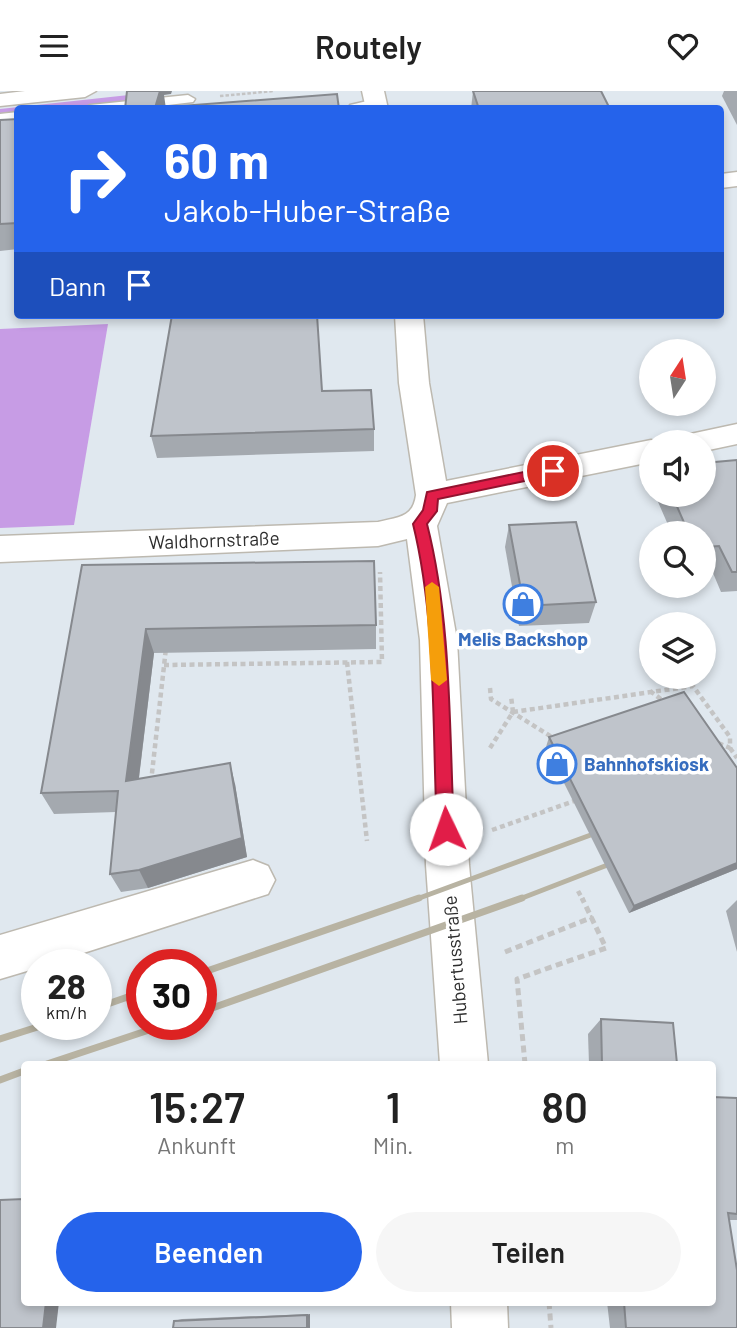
<!DOCTYPE html>
<html lang="de">
<head>
<meta charset="utf-8">
<style>
	body { margin:0; font-family:Barlow,sans-serif; background:#f6f6f6; color:#222; height:100vh; display:flex; flex-direction:column; font-size:26px; white-space:nowrap }
	* { box-sizing:border-box; margin:0 }
	p { font-size:23px; color:#767676 }
	.icon { flex:none; width:38px; height:38px; fill:none; stroke:currentColor; stroke-width:2; stroke-linecap:round; stroke-linejoin:round }
	.map { position:relative; flex:1; overflow:hidden }
	.drawer { position:absolute; left:21px; top:970px; width:695px; height:245px; display:flex; flex-direction:column; background:#fff; border-radius:7px; box-shadow:0 4px 10px #0003 }
	.drawer>* { flex:none }
	.guide { position:absolute; left:14px; top:14px; width:710px; height:214px; border-radius:7px; box-shadow:0 4px 10px #0003; background:#2563eb; color:#fff; overflow:hidden }
	.needle { width:46px; rotate:12deg }
	.fabs { position:absolute; left:639px; top:248px; display:grid; gap:14px }
	.fabs a { display:grid; place-items:center; width:77px; height:77px; border-radius:50%; background:#fff; box-shadow:0 4px 10px #0003; font-size:35px }
	.speed { position:absolute; left:21px; top:858px; display:flex; gap:14px; font-size:35px; font-weight:700; text-align:center }
	.speed>* { display:grid; place-content:center; width:91px; height:91px; border-radius:50%; background:#fff; box-shadow:0 4px 10px #0003; line-height:1 }
	.speed small { font-size:18px; font-weight:400 }
	.speed .limit { border:10px solid #d22; background:#fff; color:#111 }
	.pin { position:absolute; display:grid; place-items:center; width:60px; height:60px; color:#fff; margin:-30px; border:4px solid #fff; border-radius:50%; box-shadow:0 2px 7px #0007 }
	.me { position:absolute; width:77px; margin:-38px; rotate:357deg; stroke-linejoin:round; filter:drop-shadow(0 0 5px #0008) }
	.turn { display:flex; align-items:center; gap:24px; height:147px; padding:0 35px; font-size:32px }
	.turn .icon { width:91px; height:91px; stroke-width:2.5 }
	.turn b { display:block; font-size:49px; line-height:60px }
	.then { display:flex; align-items:center; height:66px; padding:0 35px; background:#0003; gap:14px; font-size:26px }
	.eta { display:flex; justify-content:space-evenly; align-items:center; height:119px; text-align:center }
	.eta b { font-size:42px; font-weight:600; line-height:49px }
	.cta { display:flex; gap:14px; margin-top:auto; padding:14px 35px }
	.cta a { flex:1; height:80px; border-radius:42px; background:#2563eb; color:#fff; font-size:28px; font-weight:600; line-height:80px; text-align:center }
	.cta a+a { background:#f6f6f6; color:#222 }
	header { display:flex; justify-content:space-between; align-items:center; height:91px; padding:0 35px; background:#fff; font-size:32px; font-weight:600 }
	.map>svg:first-child { display:block }
	.green { fill:#c79ce5 }
	.lines { fill:none; stroke-linecap:round; stroke-linejoin:round }
	.service-casing { stroke:#bdb9b0; stroke-width:3 }
	.minor-casing { stroke:#bdb9b0; stroke-width:3 }
	.secondary-casing { stroke:#bdb9b0; stroke-width:3 }
	.path-far2 { stroke:#c4c4c4; stroke-width:2.5; stroke-dasharray:3.5 2; stroke-linecap:butt }
	.path-far1 { stroke:#c4c4c4; stroke-width:4.5; stroke-dasharray:5 3.5; stroke-linecap:butt }
	.path { stroke:#c4c4c4; stroke-width:5; stroke-dasharray:7 4.5; stroke-linecap:butt }
	.service { fill:#fff; fill-rule:evenodd }
	.minor { fill:#fff; fill-rule:evenodd }
	.secondary { fill:#fff; fill-rule:evenodd }
	.rail-far1 { stroke:#b8b3a2; stroke-width:5 }
	.rail { stroke:#b8b3a2; stroke-width:7 }
	.wall { fill:#a4a9af }
	.shaded-wall { fill:#86898e }
	.building { fill:#bfc4cb; stroke:#86898e; stroke-width:2 }
	.route { fill:#e11d48; stroke:#92132f; stroke-width:2 }
	.slow { fill:#f59e0b }
	.labels { text-anchor:middle; stroke-width:7; stroke-linejoin:round; paint-order:stroke }
	.street-label { font-size:19px; fill:#2d2d2d; stroke:#fff }
	.shop-label { font-size:19px; font-weight:bold; fill:#366cbe; stroke:#fff }
</style>
</head>
<body>
<header><svg class="icon" aria-label="menu" viewBox="0 0 24 24"><path d="M4 6h16M4 12h16M4 18h16"/></svg>Routely<svg class="icon" aria-label="heart" viewBox="0 0 24 24"><path d="M12 20l-8-8c-3-5 5-10 8-4 3-6 11-1 8 4z"/></svg></header>
<div class="map">
<svg width="737" height="1237" viewBox="0 0 737 1237">
	<rect width="100%" height="100%" fill="#e0e8ef"/>
	<!-- green -->
	<g class="green">
		<polygon points="138,3 139,9 60,17 18,18 17,22 0,24 0,18"/>
		<polygon points="108,233 74,434 0,437 0,238"/>
	</g>
	<g class="lines">
		<defs>
			<g id="service">
				<polygon points="188,4 195,8 193,11 135,18 83,18 90,14"/>
				<polygon points="376,8 381,9 381,15 355,18 350,14"/>
				<polygon points="18,21 18,29 0,31 0,23"/>
			</g>
			<g id="minor">
				<polygon points="362,0 384,0 388,18 366,18"/>
				<polygon points="737,81 737,95 721,97 721,83"/>
				<path d="M 395,224 L 423,224 L 429,292 L 446,390 L 651,349 L 659,352 L 651,352 L 651,371 L 447,412 L 437,435 L 457,549 L 469,774 L 488,973 L 440,973 L 426,774 L 420,549 L 407,448 L 378,455 L 0,471 L 0,445 L 378,431 C 398,426 413,427 416,404 L 399,292 Z"/>
				<polygon points="737,333 737,353 704,360 704,352 677,352 681,345"/>
				<polygon points="253,769 268,775 275,789 268,803 49,873 37,873 37,877 0,888 0,844"/>
				<polygon points="451,1211 507,1211 508,1237 452,1237"/>
			</g>
			<polygon id="secondary" points="25,0 96,0 85,6 0,15 0,3"/>
		</defs>
		<!-- service casing -->
		<use href="#service" class="service-casing"/>
		<!-- minor casing -->
		<use href="#minor" class="minor-casing"/>
		<!-- secondary casing -->
		<use href="#secondary" class="secondary-casing"/>
		<!-- path-far2 -->
		<polyline class="path-far2" points="220,5 274,0"/>
		<!-- path-far1 -->
		<g class="path-far1">
			<polyline points="347,571 367,750"/>
			<polyline points="164,574 382,571 380,481"/>
			<polyline points="490,597 491,608 555,648"/>
			<polyline points="650,600 662,609"/>
			<polyline points="513,621 693,595 730,646 730,657 718,652"/>
			<polyline points="490,657 513,621 511,605"/>
			<polyline points="730,657 737,667"/>
			<polyline points="151,691 166,557"/>
			<polyline points="492,739 577,709"/>
			<polyline points="578,800 583,809"/>
		</g>
		<!-- path -->
		<g class="path">
			<polyline points="505,861 593,826"/>
			<polyline points="525,973 517,888 606,857 582,807"/>
			<polyline points="549,1211 551,1237"/>
		</g>
		<!-- service -->
		<use href="#service" class="service"/>
		<!-- minor -->
		<use href="#minor" class="minor"/>
		<!-- secondary -->
		<use href="#secondary" class="secondary"/>
		<!-- rail-far1 -->
		<g class="rail-far1">
			<polyline points="414,809 607,738"/>
			<polyline points="517,809 623,768"/>
		</g>
		<!-- rail -->
		<g class="rail">
			<polyline points="201,882 419,807"/>
			<polyline points="96,917 142,901"/>
			<polyline points="201,921 522,807"/>
			<polyline points="0,948 47,933"/>
			<polyline points="47,973 167,933"/>
			<polyline points="0,989 24,980"/>
		</g>
	</g>
	<!-- wall -->
	<g class="wall">
		<polygon points="473,0 479,18 471,18"/>
		<polygon points="724,0 737,0 737,34 722,5"/>
		<polygon points="18,28 18,158 0,160 0,29"/>
		<polygon points="322,300 374,338 374,360 157,367 151,345"/>
		<polygon points="737,369 737,500 721,501 710,475 704,476 704,443 672,443 655,404 704,404"/>
		<polygon points="509,434 596,511 589,532 519,535 505,456"/>
		<polygon points="82,474 376,534 376,558 154,562 139,687 235,693 247,766 148,797 121,801 110,783 116,721 54,723 41,702"/>
		<polygon points="549,646 737,677 737,778 629,822 546,656"/>
		<polygon points="737,809 737,861 726,820"/>
		<polygon points="601,928 677,973 589,973 588,943"/>
		<polygon points="737,1007 737,1129 729,1129 737,1237 610,1237 607,1211 712,1211"/>
		<polygon points="310,1223 310,1237 174,1230 182,1228"/>
	</g>
	<!-- shaded-wall -->
	<g class="shaded-wall">
		<polygon points="131,0 172,0 171,3 164,4 166,18 155,18"/>
		<polygon points="146,538 154,562 136,710 126,690"/>
		<polygon points="230,672 235,693 247,766 148,797 139,779"/>
		<polygon points="737,772 737,778 629,822 634,815"/>
		<polygon points="46,1211 59,1211 56,1237 43,1237"/>
		<polygon points="310,1223 310,1237 307,1237 307,1224"/>
	</g>
	<!-- building -->
	<g class="building">
		<polygon points="127,0 160,0 155,17 337,3 339,18 125,18"/>
		<polygon points="473,0 601,0 610,18 479,18"/>
		<polygon points="18,28 18,132 0,133 0,29"/>
		<polygon points="172,224 317,224 322,300 371,299 374,338 151,345"/>
		<polygon points="737,369 737,481 732,481 719,455 704,456 704,443 689,443 672,404 704,404 704,372"/>
		<polygon points="576,431 596,511 524,515 509,434"/>
		<polygon points="374,470 376,534 146,538 126,690 230,672 242,747 139,779 110,783 118,700 41,702 82,474"/>
		<polygon points="684,601 737,677 737,772 634,815 549,646"/>
		<polygon points="601,928 673,932 677,973 602,973"/>
		<polygon points="712,1006 737,1007 737,1123 728,1122 737,1179 737,1237 626,1237 624,1211 712,1211"/>
		<polygon points="24,1108 24,1211 46,1211 43,1237 0,1237 0,1109"/>
		<polygon points="307,1224 307,1237 173,1237 174,1230"/>
	</g>
	<!-- route -->
	<path class="route" d="M 553,375 L 560,380 L 558,383 L 438,408 L 437,420 L 427,433 C 452,531 449,638 454,738 L 446,746 L 437,738 C 432,637 437,531 413,433 L 423,419 L 427,401 Z"/>
	<!-- slow -->
	<polygon class="slow" points="432,491 439,496 447,589 439,595 431,589 425,496"/>
	<!-- icons -->
	<defs>
		<symbol id="shop-ring" viewBox="-11 -11 22 22"><circle r="9.5" fill="#fff" stroke="#3f7fe0" stroke-width="1.5"/><path d="M-5-2.5h2.3a2.7 3.5 0 0 1 5.4 0H5L5.5 6h-11ZM-1.5-2.5h3a1.5 2.3 0 0 0-3 0Z" fill="#3f7fe0"/></symbol>
	</defs>
	<g fill-rule="evenodd">
		<use href="#shop-ring" x="501" y="491" width="44" height="44"/>
		<use href="#shop-ring" x="535" y="651" width="44" height="44"/>
	</g>
	<g class="labels">
		<!-- street labels -->
		<g class="street-label">
			<text transform="translate(214 449) rotate(-2)" y="7">Waldhornstraße</text>
			<text transform="translate(455 869) rotate(-95)" y="7">Hubertusstraße</text>
		</g>
		<!-- shop labels -->
		<g class="shop-label">
			<text x="523" y="555">Melis Backshop</text>
			<text x="584" y="680" text-anchor="start">Bahnhofskiosk</text>
		</g>
	</g>
</svg>
<div class="fabs">
<a><svg class="needle" viewBox="-14 -14 28 28"><path d="M0-13l5 13h-10z" fill="#e53935"/><path d="M0 13l5-13h-10z" fill="#767676"/></svg></a>
<a><svg class="icon" aria-label="sound" viewBox="0 0 24 24"><path d="M4 9h4l5-4v14l-5-4H4zM17 9q2 3 0 6"/></svg></a>
<a><svg class="icon" aria-label="search" viewBox="0 0 24 24"><circle cx="10" cy="10" r="6"/><path d="M15 15l6 6"/></svg></a>
<a><svg class="icon" aria-label="layers" viewBox="0 0 24 24"><path d="M12 4l9 5-9 5-9-5zM3 14l9 5 9-5"/></svg></a>
</div>
<div class="speed"><div>28<small>km/h</small></div><div class="limit">30</div></div>
<div class="pin" style="left:553px;top:380px;background:#d93025"><svg class="icon" aria-label="arrive" viewBox="0 0 24 24"><path d="M6 21V4h12l-3 4 3 4H6"/></svg></div>
<svg class="me" style="left:446px;top:738px" viewBox="-20 -20 40 40"><circle r="19" fill="#fff"/><path d="M0-13L10 11 0 6-10 11z" fill="#e11d48"/></svg>
<div class="guide">
<div class="turn"><svg class="icon" aria-label="right" viewBox="0 0 24 24"><path d="M7 20v-9h11M14 6l5 5-5 5"/></svg><div><b>60 m</b>Jakob-Huber-Straße</div></div>
<div class="then">Dann<svg class="icon" aria-label="arrive" viewBox="0 0 24 24"><path d="M6 21V4h12l-3 4 3 4H6"/></svg></div>
</div>
<section class="drawer">
<div class="eta">
<div><b>15:27</b><p>Ankunft</p></div>
<div><b>1</b><p>Min.</p></div>
<div><b>80</b><p>m</p></div>
</div>
<div class="cta"><a>Beenden</a><a>Teilen</a></div>
</section>
</div>
</body>
</html>
